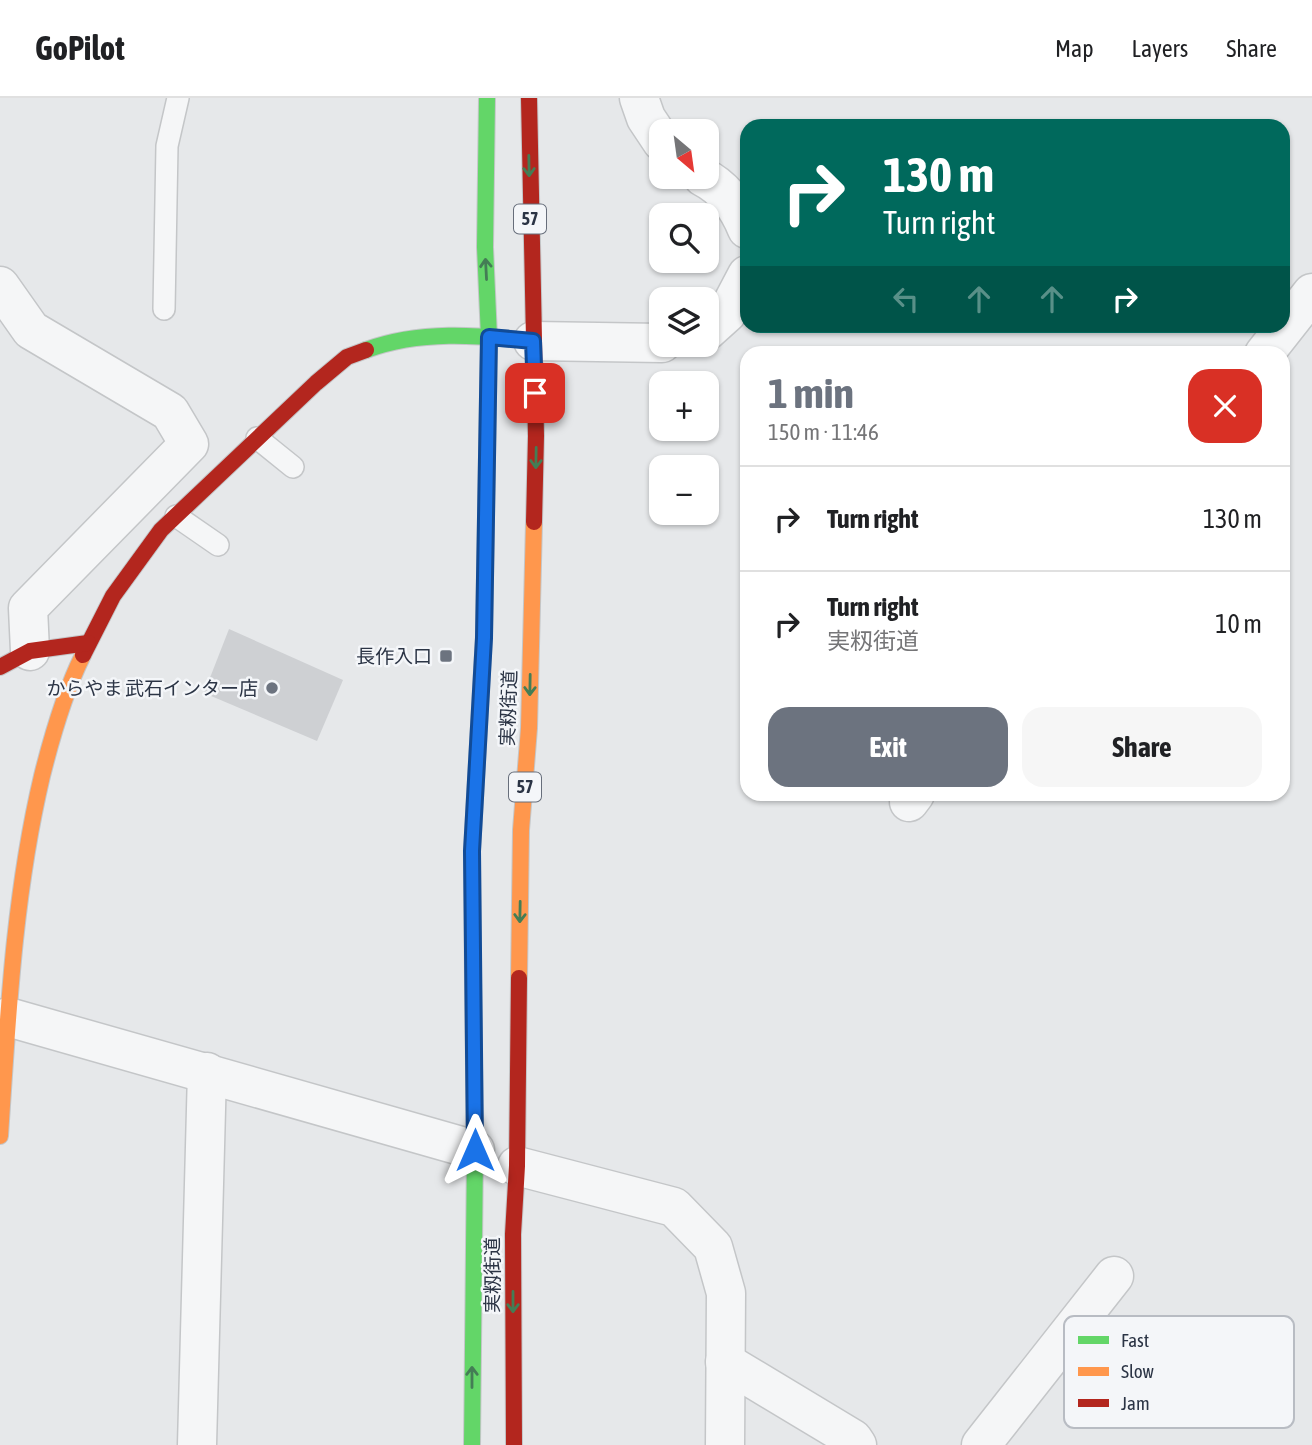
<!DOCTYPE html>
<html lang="en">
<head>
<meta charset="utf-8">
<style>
	body { margin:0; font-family:"Asap Condensed","Noto Sans JP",sans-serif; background:#f6f6f6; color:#202124; height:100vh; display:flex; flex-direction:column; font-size:26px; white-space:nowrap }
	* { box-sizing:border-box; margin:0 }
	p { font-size:23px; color:#757577 }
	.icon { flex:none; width:38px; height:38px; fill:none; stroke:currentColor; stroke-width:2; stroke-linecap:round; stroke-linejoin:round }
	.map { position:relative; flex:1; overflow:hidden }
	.sheet { position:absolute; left:740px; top:248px; width:550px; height:455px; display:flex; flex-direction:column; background:#fff; border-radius:21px; box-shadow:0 2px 5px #0004 }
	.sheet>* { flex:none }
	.banner { position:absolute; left:740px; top:21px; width:550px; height:214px; border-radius:21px; box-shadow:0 2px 5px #0004; background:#00695c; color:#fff; overflow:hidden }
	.needle { width:46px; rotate:151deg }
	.controls { position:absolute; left:649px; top:21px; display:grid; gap:14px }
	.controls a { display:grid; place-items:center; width:70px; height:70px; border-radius:14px; background:#fff; box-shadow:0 2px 5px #0004; font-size:35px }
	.pin { position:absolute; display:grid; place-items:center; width:60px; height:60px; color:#fff; margin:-30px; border-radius:14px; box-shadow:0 4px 10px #0006 }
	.me { position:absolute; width:77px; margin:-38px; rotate:0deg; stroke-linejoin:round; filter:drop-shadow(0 0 5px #0008) }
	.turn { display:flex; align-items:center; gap:24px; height:147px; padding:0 28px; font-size:32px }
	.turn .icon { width:91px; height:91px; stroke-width:2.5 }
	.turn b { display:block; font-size:49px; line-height:60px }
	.lanes { display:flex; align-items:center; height:66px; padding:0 28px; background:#0003; justify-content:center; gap:35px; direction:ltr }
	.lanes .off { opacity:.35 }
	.round { display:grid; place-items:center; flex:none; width:74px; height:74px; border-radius:21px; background:#f6f6f6 }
	.overview { display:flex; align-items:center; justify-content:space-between; height:119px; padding:0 28px }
	h1 { font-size:42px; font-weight:700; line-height:52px; color:#6c737f }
	.cta { display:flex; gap:14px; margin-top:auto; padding:14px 28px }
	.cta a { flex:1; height:80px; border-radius:21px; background:#6c737f; color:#fff; font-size:28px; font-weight:700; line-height:80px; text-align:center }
	.cta a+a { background:#f6f6f6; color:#202124 }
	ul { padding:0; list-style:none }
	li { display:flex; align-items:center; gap:21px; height:105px; padding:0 28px; border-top:2px solid #e0e0e0 }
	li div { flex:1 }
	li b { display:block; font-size:26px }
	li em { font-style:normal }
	header { display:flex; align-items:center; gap:42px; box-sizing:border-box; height:98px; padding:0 35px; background:#fff; border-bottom:2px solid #e0e0e0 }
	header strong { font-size:33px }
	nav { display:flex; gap:38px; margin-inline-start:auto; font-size:24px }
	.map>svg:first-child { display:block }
	.building { fill:#ced0d3 }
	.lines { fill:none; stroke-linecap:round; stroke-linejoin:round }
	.lane-casing { stroke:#c4c6c8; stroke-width:24 }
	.street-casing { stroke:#c4c6c8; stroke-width:41 }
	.fast-casing { stroke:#c4c6c8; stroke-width:18 }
	.slow-casing { stroke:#c4c6c8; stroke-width:18 }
	.jam-casing { stroke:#c4c6c8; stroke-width:18 }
	.lane { stroke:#f5f6f7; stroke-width:21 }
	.street { stroke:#f5f6f7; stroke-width:38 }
	.fast { stroke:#63d668; stroke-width:16 }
	.slow { stroke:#ff974d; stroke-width:16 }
	.jam { stroke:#b3261e; stroke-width:16 }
	.oneway { stroke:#447d55 }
	.route-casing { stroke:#114b97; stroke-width:18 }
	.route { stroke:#1a73e8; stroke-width:12 }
	.poi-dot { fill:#6c737f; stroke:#f4f6f9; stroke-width:2.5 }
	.labels { text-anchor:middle; stroke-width:5; stroke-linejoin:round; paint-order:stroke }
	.shield { fill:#f4f6f9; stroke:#676e7b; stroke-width:2 }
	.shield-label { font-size:18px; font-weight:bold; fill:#2b3445 }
	.poi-label { font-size:19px; fill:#2b3445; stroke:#f4f6f9; text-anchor:end }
	.street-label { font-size:19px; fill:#2b3445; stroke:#f4f6f9 }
	.key { fill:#f4f6f9; stroke:#b8bcc3; stroke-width:2 }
	.key-label { font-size:19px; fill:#2b3445 }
</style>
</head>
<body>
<header>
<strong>GoPilot</strong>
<nav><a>Map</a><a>Layers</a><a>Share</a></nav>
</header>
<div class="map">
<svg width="1312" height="1347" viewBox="0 0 1312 1347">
	<rect width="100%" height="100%" fill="#e6e8ea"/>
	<!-- building -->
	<polygon class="building" points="229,531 343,582 317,643 204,595"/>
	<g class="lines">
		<defs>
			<g id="lane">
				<polyline points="164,211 167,48 178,0"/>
				<polyline points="257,340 293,369"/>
				<polyline points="176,418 218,447"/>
			</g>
			<g id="street">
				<polyline points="639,0 646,20 662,44"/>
				<path d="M 703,79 C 725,90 738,109 747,131"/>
				<polyline points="0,188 31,232 170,314 189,346 28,510 30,553"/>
				<polyline points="707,233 727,215 747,177"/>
				<polyline points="533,243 662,245"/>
				<polyline points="1264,256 1312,195"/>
				<polyline points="909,704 915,696"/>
				<polyline points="8,919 475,1052"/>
				<polyline points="517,1068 674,1109 713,1149 726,1195 725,1347"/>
				<polyline points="725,1264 853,1341 857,1347"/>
				<polyline points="197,1347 207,974"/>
				<polyline points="981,1347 1114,1178"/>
			</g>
			<g id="fast">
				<path d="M 366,252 C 420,232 477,237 533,243"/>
				<polyline points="484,538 489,239 485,149 487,0"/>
				<polyline points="472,1347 475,1052 473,884"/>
			</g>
			<g id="slow">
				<polyline points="519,880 521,732 529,630 534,424"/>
				<polyline points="473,884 472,753 484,538"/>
				<path d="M 0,1038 C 8,917 14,796 42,678 C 52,638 64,595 83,557"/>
			</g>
			<g id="jam">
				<polyline points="529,0 536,338 534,424"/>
				<polyline points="83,557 113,498 161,432 316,285 347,259 366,252"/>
				<polyline points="0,569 30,553 88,545"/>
				<polyline points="514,1347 513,1136 517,1068 519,880"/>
			</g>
		</defs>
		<!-- lane casing -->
		<use href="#lane" class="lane-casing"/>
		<!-- street casing -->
		<use href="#street" class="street-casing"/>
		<!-- fast casing -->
		<use href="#fast" class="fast-casing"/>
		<!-- slow casing -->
		<use href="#slow" class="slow-casing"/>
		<!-- jam casing -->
		<use href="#jam" class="jam-casing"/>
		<!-- lane -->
		<use href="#lane" class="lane"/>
		<!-- street -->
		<use href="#street" class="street"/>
		<!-- fast -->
		<use href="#fast" class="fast"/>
		<!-- slow -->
		<use href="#slow" class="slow"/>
		<!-- jam -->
		<use href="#jam" class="jam"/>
	</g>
	<!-- one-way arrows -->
	<defs><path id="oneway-shaft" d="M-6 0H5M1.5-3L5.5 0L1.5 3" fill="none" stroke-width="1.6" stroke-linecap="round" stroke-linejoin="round" transform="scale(1.75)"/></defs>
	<g class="oneway">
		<use href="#oneway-shaft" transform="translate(529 68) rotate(89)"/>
		<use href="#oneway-shaft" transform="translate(486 171) rotate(-93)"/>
		<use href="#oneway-shaft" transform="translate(536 360) rotate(91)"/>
		<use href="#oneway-shaft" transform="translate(530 587) rotate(91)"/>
		<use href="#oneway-shaft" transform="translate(520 814) rotate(91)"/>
		<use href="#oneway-shaft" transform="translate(513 1204) rotate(90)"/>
		<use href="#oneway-shaft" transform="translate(472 1279) rotate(-90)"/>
	</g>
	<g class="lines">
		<defs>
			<polyline id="route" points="475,1052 472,753 484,540 489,239 533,243 535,295"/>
		</defs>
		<!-- route casing -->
		<use href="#route" class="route-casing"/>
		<!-- route -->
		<use href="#route" class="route"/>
	</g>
	<!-- markers -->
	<g class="poi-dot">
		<rect x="439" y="551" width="14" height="14" rx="3.5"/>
		<circle cx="272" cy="590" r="7"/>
	</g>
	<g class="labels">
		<!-- shield labels -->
		<g class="shield">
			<rect x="514" y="106.5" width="32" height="29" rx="5"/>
			<rect x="509" y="674.5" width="32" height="29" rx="5"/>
		</g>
		<g class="shield-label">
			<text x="530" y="127">57</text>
			<text x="525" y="695">57</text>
		</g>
		<!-- poi labels -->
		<g class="poi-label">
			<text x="432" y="565">長作入口</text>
			<text x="258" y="597">からやま 武石インター店</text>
		</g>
		<!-- street labels -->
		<g class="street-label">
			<text transform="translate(508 610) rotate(-88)" y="7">実籾街道</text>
			<text transform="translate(492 1177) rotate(-90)" y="7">実籾街道</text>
		</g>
	</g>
	<!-- legend -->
	<rect x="1064" y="1218" width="230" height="112" rx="10" class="key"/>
	<rect x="1078" y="1238" width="31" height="8" fill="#63d668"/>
	<rect x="1078" y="1269" width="31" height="9" fill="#ff974d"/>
	<rect x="1078" y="1301" width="31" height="8" fill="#b3261e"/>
	<g class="key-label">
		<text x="1121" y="1249">Fast</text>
		<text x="1121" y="1280">Slow</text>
		<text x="1121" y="1312">Jam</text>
	</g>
</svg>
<div class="controls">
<a><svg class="needle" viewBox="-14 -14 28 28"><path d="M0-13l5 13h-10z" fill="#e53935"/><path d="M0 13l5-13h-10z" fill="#757577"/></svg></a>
<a><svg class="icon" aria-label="search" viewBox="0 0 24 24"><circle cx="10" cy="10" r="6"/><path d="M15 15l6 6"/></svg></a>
<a><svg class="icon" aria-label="layers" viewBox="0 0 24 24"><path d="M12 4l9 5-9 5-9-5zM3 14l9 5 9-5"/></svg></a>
<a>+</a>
<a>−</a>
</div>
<div class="pin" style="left:535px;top:295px;background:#d93025"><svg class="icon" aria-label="arrive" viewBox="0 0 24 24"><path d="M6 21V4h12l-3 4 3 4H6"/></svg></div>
<svg class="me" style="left:475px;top:1052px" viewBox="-20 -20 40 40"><path d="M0-17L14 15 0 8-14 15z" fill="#1a73e8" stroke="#fff" stroke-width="4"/></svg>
<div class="banner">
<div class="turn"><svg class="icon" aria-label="right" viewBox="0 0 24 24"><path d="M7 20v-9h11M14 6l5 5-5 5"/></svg><div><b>130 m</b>Turn right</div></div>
<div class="lanes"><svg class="icon off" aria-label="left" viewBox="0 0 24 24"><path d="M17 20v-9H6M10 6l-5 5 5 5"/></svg><svg class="icon off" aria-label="ahead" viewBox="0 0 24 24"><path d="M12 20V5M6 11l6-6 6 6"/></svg><svg class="icon off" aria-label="ahead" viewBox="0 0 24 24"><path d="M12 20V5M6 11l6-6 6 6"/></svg><svg class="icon" aria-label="right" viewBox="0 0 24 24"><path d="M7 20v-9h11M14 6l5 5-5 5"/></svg></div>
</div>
<section class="sheet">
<div class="overview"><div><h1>1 min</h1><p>150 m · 11:46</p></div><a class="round" style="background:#d93025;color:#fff"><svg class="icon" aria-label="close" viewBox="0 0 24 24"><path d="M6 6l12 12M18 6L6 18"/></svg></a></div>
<ul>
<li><svg class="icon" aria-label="right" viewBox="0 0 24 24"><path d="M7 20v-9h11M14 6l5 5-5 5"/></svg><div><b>Turn right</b></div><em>130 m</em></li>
<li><svg class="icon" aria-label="right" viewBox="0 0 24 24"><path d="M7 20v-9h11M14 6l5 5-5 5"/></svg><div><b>Turn right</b><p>実籾街道</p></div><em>10 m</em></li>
</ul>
<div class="cta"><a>Exit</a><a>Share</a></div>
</section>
</div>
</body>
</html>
